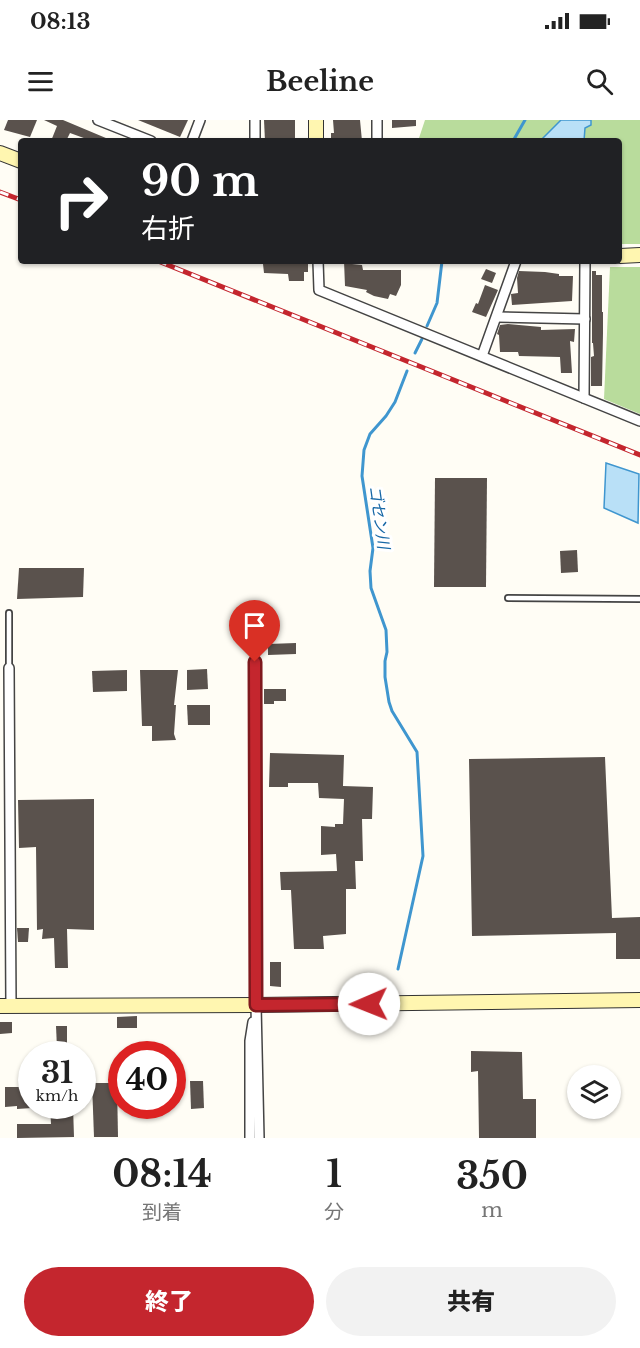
<!DOCTYPE html>
<html lang="ja">
<head>
<meta charset="utf-8">
<style>
	body { margin:0; font-family:"Libre Baskerville","Noto Sans JP",serif; background:#f2f2f2; color:#222; height:100vh; display:flex; flex-direction:column; font-size:22px; white-space:nowrap }
	* { box-sizing:border-box; margin:0 }
	p { font-size:20px; color:#767676 }
	.icon { flex:none; width:33px; height:33px; fill:none; stroke:currentColor; stroke-width:2; stroke-linecap:round; stroke-linejoin:round }
	.map { position:relative; height:1018px; overflow:hidden }
	.panel { display:flex; flex-direction:column; background:#fff; flex:1 }
	.panel>* { flex:none }
	.banner { position:absolute; left:18px; top:18px; width:604px; height:126px; border-radius:6px; box-shadow:0 2px 4px #0004; background:#202124; color:#fff; overflow:hidden }
	.controls { position:absolute; left:567px; top:945px; display:grid; gap:12px }
	.controls a { display:grid; place-items:center; width:54px; height:54px; border-radius:50%; background:#fff; box-shadow:0 2px 4px #0004; font-size:30px }
	.speed { position:absolute; left:18px; top:921px; display:flex; gap:12px; font-size:30px; font-weight:700; text-align:center }
	.speed>* { display:grid; place-content:center; width:78px; height:78px; border-radius:50%; background:#fff; box-shadow:0 2px 4px #0004; line-height:1 }
	.speed small { font-size:15px; font-weight:400 }
	.speed .limit { border:9px solid #d22; background:#fff; color:#111 }
	.pin { position:absolute; display:grid; place-items:center; width:51px; height:51px; color:#fff; margin:-62px -26px; border-radius:50% 50% 50% 0; rotate:-45deg; box-shadow:0 0 6px #0007 }
	.pin .icon { rotate:45deg }
	.me { position:absolute; width:66px; margin:-33px; rotate:269deg; stroke-linejoin:round; filter:drop-shadow(0 0 4px #0008) }
	.turn { display:flex; align-items:center; gap:21px; height:126px; padding:0 24px; font-size:27px }
	.turn .icon { width:78px; height:78px; stroke-width:2.5 }
	.turn b { display:block; font-size:42px; line-height:51px }
	.eta { display:flex; justify-content:space-evenly; align-items:center; height:102px; text-align:center }
	.eta b { font-size:36px; font-weight:800; line-height:42px }
	.action { display:flex; gap:12px; margin-top:auto; padding:12px 24px }
	.action a { flex:1; height:69px; border-radius:36px; background:#c4262e; color:#fff; font-size:24px; font-weight:800; line-height:69px; text-align:center }
	.action a+a { background:#f2f2f2; color:#222 }
	.status { display:flex; justify-content:space-between; align-items:center; height:42px; padding:0 30px; background:#fff; direction:ltr }
	.status svg { height:16px; fill:currentColor }
	header { display:flex; justify-content:space-between; align-items:center; height:78px; padding:0 24px; background:#fff; font-size:27px; font-weight:800 }
	.map>svg:first-child { display:block }
	.forest { fill:#b9dc9c }
	.water { fill:#b9e0f7; stroke:#3f96cf; stroke-width:1.5 }
	.lines { fill:none; stroke-linecap:round; stroke-linejoin:round }
	.stream { stroke:#3f96cf; stroke-width:3 }
	.building { fill:#5a524d }
	.lane-casing { stroke:#444; stroke-width:8 }
	.street-casing { stroke:#444; stroke-width:12 }
	.secondary-casing { stroke:#333; stroke-width:16 }
	.lane { stroke:#fff; stroke-width:4.5 }
	.street { stroke:#fff; stroke-width:9 }
	.secondary { stroke:#fff6b0; stroke-width:14 }
	.rail-casing { stroke:#c4262e; stroke-width:5 }
	.rail { stroke:#fff; stroke-width:3; stroke-dasharray:9; stroke-linecap:butt }
	.route-casing { stroke:#7f191e; stroke-width:15 }
	.route { stroke:#c4262e; stroke-width:10 }
	.labels { text-anchor:middle; stroke-width:6; stroke-linejoin:round; paint-order:stroke }
	.water-label { font-size:16px; font-style:italic; fill:#1768a6; stroke:#fff }
</style>
</head>
<body>
<div class="status"><b>08:13</b><svg viewBox="0 0 49 12"><path d="M0 12V9h3v3zM5 12V6h3v6zM10 12V3h3v9zM15 12V0h3v12zM26 1h20v11H26zM47 4h2v5h-2z"/></svg></div>
<header><svg class="icon" aria-label="menu" viewBox="0 0 24 24"><path d="M4 6h16M4 12h16M4 18h16"/></svg>Beeline<svg class="icon" aria-label="search" viewBox="0 0 24 24"><circle cx="10" cy="10" r="6"/><path d="M15 15l6 6"/></svg></header>
<div class="map">
<svg width="640" height="1018" viewBox="0 0 640 1018">
	<rect width="100%" height="100%" fill="#fffdf5"/>
	<!-- forest -->
	<g class="forest">
		<polygon points="425,0 640,0 640,124 620,124 620,21 418,21"/>
		<polygon points="610,147 640,147 640,294 604,279"/>
	</g>
	<!-- water -->
	<g class="water">
		<polygon points="561,0 591,0 591,5 585,8 584,21 540,21"/>
		<polygon points="606,343 639,354 638,403 604,388"/>
	</g>
	<g class="lines">
		<!-- stream -->
		<g class="stream">
			<polyline points="513,21 525,0"/>
			<polyline points="427,206 437,183 442,141"/>
			<polyline points="415,233 422,219"/>
			<polyline points="398,849 423,736 417,632 392,591 389,582 385,557 385,541 387,532 386,510 371,468 370,451 373,428 362,356 364,330 370,314 386,296 395,282 407,251"/>
		</g>
	</g>
	<!-- building -->
	<g class="building">
		<polygon points="8,0 37,0 30,17 4,10"/>
		<polygon points="44,0 63,0 113,21 92,21 70,13 66,21 51,21 57,6"/>
		<polygon points="138,0 188,0 180,17"/>
		<polygon points="264,0 295,0 295,21 265,21"/>
		<polygon points="333,0 360,0 362,21 331,21 331,13 334,13"/>
		<polygon points="392,0 416,0 416,6 392,8"/>
		<polygon points="290,141 290,144 308,144 308,152 304,152 304,161 289,161 288,154 264,153 263,144"/>
		<polygon points="344,141 352,141 352,144 362,145 363,150 401,150 401,165 396,176 390,174 388,179 374,176 366,172 367,170 345,166"/>
		<polygon points="486,149 496,153 492,163 481,159"/>
		<polygon points="519,151 545,152 559,154 559,156 573,156 572,181 512,185 511,174 518,173 517,158"/>
		<polygon points="592,151 596,151 596,155 602,155 602,192 603,192 603,213 602,266 591,266 591,237 594,236 593,223 592,223"/>
		<polygon points="485,165 498,170 486,197 472,192 476,183 478,184"/>
		<polygon points="508,204 541,207 541,210 575,209 574,222 570,221 572,253 561,253 560,237 519,236 518,232 500,232 499,215 497,214 500,205"/>
		<polygon points="435,358 487,358 486,467 434,467"/>
		<polygon points="577,430 578,452 561,453 560,431"/>
		<polygon points="19,448 84,448 83,477 17,479"/>
		<polygon points="296,523 296,534 268,535 268,524"/>
		<polygon points="207,549 208,569 187,570 187,550"/>
		<polygon points="127,550 127,571 93,572 92,551"/>
		<polygon points="140,550 178,550 174,585 176,585 174,614 176,620 152,621 152,606 142,606"/>
		<polygon points="264,569 286,569 286,581 274,581 274,584 264,584"/>
		<polygon points="187,585 210,585 210,605 188,605"/>
		<polygon points="270,633 344,635 343,666 373,667 372,699 362,699 363,741 355,741 356,769 346,769 346,814 323,816 324,829 294,829 291,770 281,770 280,752 337,751 336,734 321,735 321,706 335,707 335,704 343,704 344,679 319,678 318,663 288,663 288,667 269,667"/>
		<polygon points="605,637 612,798 640,797 640,839 616,839 616,813 472,816 469,639"/>
		<polygon points="94,679 94,810 67,809 68,848 55,848 54,818 42,819 43,809 37,810 36,727 19,728 18,680"/>
		<polygon points="17,808 29,808 28,822 18,822"/>
		<polygon points="270,842 281,842 281,867 270,866"/>
		<polygon points="137,896 137,908 117,908 117,897"/>
		<polygon points="0,902 12,902 12,913 0,914"/>
		<polygon points="56,906 67,906 67,928 57,928"/>
		<polygon points="471,931 522,932 523,979 536,979 536,1018 479,1018 478,951 471,952"/>
		<polygon points="190,961 203,961 204,988 191,989"/>
		<polygon points="92,963 117,963 118,1017 94,1017"/>
		<polygon points="5,967 32,967 32,988 17,989 17,986 5,987"/>
		<polygon points="50,986 73,986 74,1017 17,1018 17,1004 51,1004"/>
	</g>
	<g class="lines">
		<defs>
			<g id="lane">
				<polyline points="508,478 640,479"/>
				<polyline points="9,548 9,493"/>
			</g>
			<g id="street">
				<polyline points="98,0 151,21"/>
				<polyline points="377,0 377,21"/>
				<polyline points="192,21 200,0"/>
				<polyline points="255,21 255,0"/>
				<polyline points="318,141 319,170 640,301"/>
				<polyline points="497,197 585,199"/>
				<polyline points="482,236 516,141"/>
				<polyline points="584,278 585,141"/>
				<polyline points="255,542 256,885 259,1018"/>
				<polyline points="9,548 11,885"/>
				<polyline points="250,1018 250,921 253,902"/>
			</g>
			<g id="secondary">
				<polyline points="316,0 316,21"/>
				<polyline points="0,33 21,41"/>
				<polyline points="620,136 640,135"/>
				<polyline points="0,886 256,885 640,880"/>
			</g>
		</defs>
		<!-- lane casing -->
		<use href="#lane" class="lane-casing"/>
		<!-- street casing -->
		<use href="#street" class="street-casing"/>
		<!-- secondary casing -->
		<use href="#secondary" class="secondary-casing"/>
		<!-- lane -->
		<use href="#lane" class="lane"/>
		<!-- street -->
		<use href="#street" class="street"/>
		<!-- secondary -->
		<use href="#secondary" class="secondary"/>
		<defs>
			<g id="rail">
				<polyline points="0,72 21,80"/>
				<polyline points="158,141 640,335"/>
			</g>
		</defs>
		<!-- rail casing -->
		<use href="#rail" class="rail-casing"/>
		<!-- rail -->
		<use href="#rail" class="rail"/>
	</g>
	<g class="lines">
		<defs>
			<polyline id="route" points="255,542 256,885 369,884"/>
		</defs>
		<!-- route casing -->
		<use href="#route" class="route-casing"/>
		<!-- route -->
		<use href="#route" class="route"/>
	</g>
	<g class="labels">
		<!-- water labels -->
		<g class="water-label">
			<text transform="translate(380 397) rotate(82)" y="6">ゴセン川</text>
		</g>
	</g>
</svg>
<div class="controls">
<a><svg class="icon" aria-label="layers" viewBox="0 0 24 24"><path d="M12 4l9 5-9 5-9-5zM3 14l9 5 9-5"/></svg></a>
</div>
<div class="speed"><div>31<small>km/h</small></div><div class="limit">40</div></div>
<div class="pin" style="left:255px;top:542px;background:#d93025"><svg class="icon" aria-label="arrive" viewBox="0 0 24 24"><path d="M6 21V4h12l-3 4 3 4H6"/></svg></div>
<svg class="me" style="left:369px;top:884px" viewBox="-20 -20 40 40"><circle r="19" fill="#fff"/><path d="M0-13L10 11 0 6-10 11z" fill="#c4262e"/></svg>
<div class="banner">
<div class="turn"><svg class="icon" aria-label="right" viewBox="0 0 24 24"><path d="M7 20v-9h11M14 6l5 5-5 5"/></svg><div><b>90 m</b>右折</div></div>
</div>
</div>
<section class="panel">
<div class="eta">
<div><b>08:14</b><p>到着</p></div>
<div><b>1</b><p>分</p></div>
<div><b>350</b><p>m</p></div>
</div>
<div class="action"><a>終了</a><a>共有</a></div>
</section>
</body>
</html>
